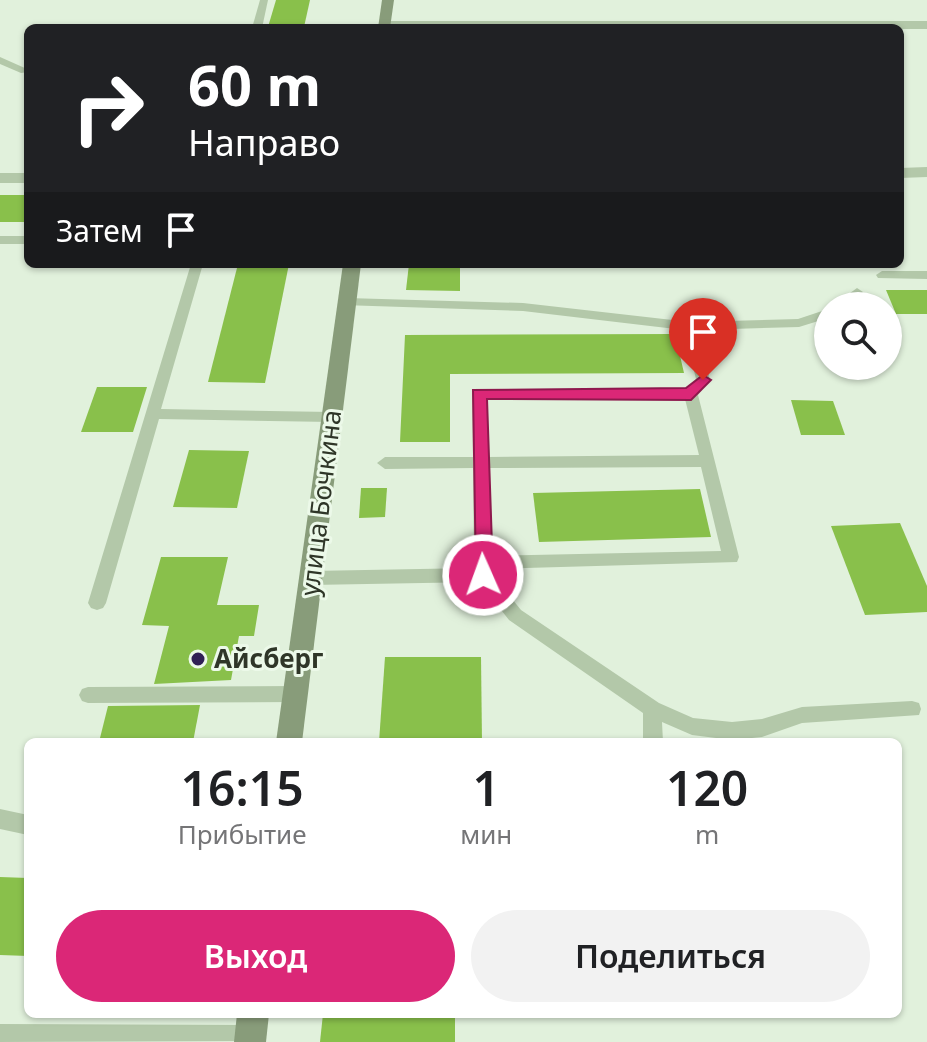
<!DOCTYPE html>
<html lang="ru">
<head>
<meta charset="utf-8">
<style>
	body { margin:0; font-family:"Noto Sans",sans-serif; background:#f2f2f2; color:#202124; height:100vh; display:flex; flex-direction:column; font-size:30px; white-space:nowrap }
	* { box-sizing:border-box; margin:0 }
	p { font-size:26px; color:#757577 }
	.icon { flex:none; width:44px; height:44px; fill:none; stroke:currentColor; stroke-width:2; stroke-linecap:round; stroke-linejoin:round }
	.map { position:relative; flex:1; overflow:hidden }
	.drawer { position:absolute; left:24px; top:738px; width:878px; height:280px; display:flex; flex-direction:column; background:#fff; border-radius:12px; box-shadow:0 2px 6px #0004 }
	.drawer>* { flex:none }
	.guide { position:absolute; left:24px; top:24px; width:880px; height:244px; border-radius:12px; box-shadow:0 2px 6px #0004; background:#202124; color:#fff; overflow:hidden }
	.fabs { position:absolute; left:814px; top:292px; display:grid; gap:16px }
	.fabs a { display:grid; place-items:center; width:88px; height:88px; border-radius:50%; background:#fff; box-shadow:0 2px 6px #0004; font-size:40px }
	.pin { position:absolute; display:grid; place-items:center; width:68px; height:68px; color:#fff; margin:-82px -34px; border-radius:50% 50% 50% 0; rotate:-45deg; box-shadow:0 0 8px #0007 }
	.pin .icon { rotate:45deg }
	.me { position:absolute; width:88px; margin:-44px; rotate:358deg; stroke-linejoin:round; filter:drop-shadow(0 0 6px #0008) }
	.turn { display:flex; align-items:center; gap:28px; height:168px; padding:0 32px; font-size:36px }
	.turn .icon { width:104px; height:104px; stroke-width:2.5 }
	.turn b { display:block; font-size:56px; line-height:68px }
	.then { display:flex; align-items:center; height:76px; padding:0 32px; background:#0003; gap:16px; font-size:30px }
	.eta { display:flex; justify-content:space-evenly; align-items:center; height:136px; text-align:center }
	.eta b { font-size:48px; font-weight:600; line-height:56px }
	.action { display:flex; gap:16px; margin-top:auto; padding:16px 32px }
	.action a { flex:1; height:92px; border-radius:48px; background:#db2777; color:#fff; font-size:32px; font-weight:600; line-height:92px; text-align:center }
	.action a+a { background:#f2f2f2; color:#202124 }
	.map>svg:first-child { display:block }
	.building { fill:#89c04b }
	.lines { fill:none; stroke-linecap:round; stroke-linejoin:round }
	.service { fill:#b3c8a9; fill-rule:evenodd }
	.minor { fill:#b3c8a9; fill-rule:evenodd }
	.secondary { fill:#889c7a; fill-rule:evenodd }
	.route { fill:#db2777; stroke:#8e194d; stroke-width:2 }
	.poi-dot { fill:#302055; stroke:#ecf9e9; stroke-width:3 }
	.labels { text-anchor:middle; stroke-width:6; stroke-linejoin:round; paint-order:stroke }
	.street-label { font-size:26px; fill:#2f3628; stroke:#ecf9e9 }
	.poi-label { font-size:26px; font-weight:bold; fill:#2f3628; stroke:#ecf9e9; text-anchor:start }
</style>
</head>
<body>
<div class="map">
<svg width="927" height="1042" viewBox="0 0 927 1042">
	<rect width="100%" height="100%" fill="#e1f1dc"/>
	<!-- building -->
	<g class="building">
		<polygon points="276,0 310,0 304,27 268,27"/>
		<rect x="0" y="195" width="28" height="27"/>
		<polygon points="238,264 289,264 265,383 208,382"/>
		<polygon points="409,264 460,264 460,291 406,290"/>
		<polygon points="886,290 927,290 927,314 896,314"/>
		<polygon points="675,334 684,373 450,374 450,442 400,442 405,335"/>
		<polygon points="97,387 147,387 133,432 81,432"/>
		<polygon points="791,400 833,401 845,435 801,435"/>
		<polygon points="189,450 249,451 237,508 173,507"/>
		<polygon points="361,488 387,488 385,517 359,518"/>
		<polygon points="700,489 711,537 539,542 533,493"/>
		<polygon points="900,523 927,586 927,612 865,615 831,526"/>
		<polygon points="161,557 228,557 217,605 259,605 254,636 239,636 231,680 154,684 169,626 142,625"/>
		<polygon points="385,657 481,657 482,742 379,742"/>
		<polygon points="200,705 193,742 99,742 108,706"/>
		<polygon points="0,877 28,878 28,956 0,955"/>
		<polygon points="323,1014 455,1014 455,1042 320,1042"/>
	</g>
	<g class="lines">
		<!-- service -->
		<g class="service">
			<polygon points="260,0 268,0 262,28 252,28"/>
			<polygon points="0,57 27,69 28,72 21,73 0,64"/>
			<rect x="0" y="236" width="28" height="8"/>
			<polygon points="191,264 203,264 161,409 332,412 339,417 332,422 159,419 106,603 103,608 97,610 91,608 88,603"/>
			<polygon points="882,271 927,271 927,279 878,278 876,275"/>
			<polygon points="857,288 863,292 847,306 832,306"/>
			<path d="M 347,298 L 523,303 L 690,322 L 798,319 L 828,309 L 828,318 L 799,327 L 698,330 L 710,380 L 698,395 L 739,557 L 737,562 L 491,569 L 491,573 L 521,610 L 659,703 L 693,718 L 732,722 L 762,719 L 802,707 L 912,701 L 919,703 L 921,709 L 919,715 L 802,723 L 762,737 L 732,740 L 692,735 L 662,722 L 663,742 L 643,742 L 643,713 L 509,620 L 479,582 L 311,585 L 305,583 L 303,578 L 305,573 L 311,571 L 474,568 L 473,468 L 385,469 L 377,463 L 385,457 L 473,457 L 472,394 L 474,391 L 687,389 L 696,379 L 684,330 L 523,311 L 342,305 L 342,299 ZM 486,399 L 685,399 L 699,455 L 488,457 ZM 701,467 L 721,551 L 490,556 L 488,468 Z"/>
			<polygon points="296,686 302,688 305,694 302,700 296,702 88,703 82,701 79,695 82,689 88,687"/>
			<polygon points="0,809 28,815 28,835 0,829"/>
		</g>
		<!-- minor -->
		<g class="minor">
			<polygon points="385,21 927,21 927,29 380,28 379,25"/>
			<polygon points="927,167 927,177 900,178 900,168"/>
			<rect x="0" y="173" width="28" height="10"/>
			<polygon points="0,1024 250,1025 261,1030 266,1041 0,1042"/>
		</g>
		<!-- secondary -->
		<g class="secondary">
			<polygon points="382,0 394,0 390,28 378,28"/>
			<polygon points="343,264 361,264 302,742 276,742"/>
			<polygon points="237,1014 269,1014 266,1042 234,1042"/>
		</g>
	</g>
	<!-- route -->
	<polygon class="route" points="703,375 711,380 691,400 487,399 493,575 483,583 476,580 473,390 686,388"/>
	<!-- markers -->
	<circle class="poi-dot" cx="198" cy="659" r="8"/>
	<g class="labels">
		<!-- street labels -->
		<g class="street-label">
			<text transform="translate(321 503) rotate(-83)" y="9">улица Бочкина</text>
		</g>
		<!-- poi labels -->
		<g class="poi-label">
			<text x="214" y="668">Айсберг</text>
		</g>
	</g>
</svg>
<div class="fabs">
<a><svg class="icon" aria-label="search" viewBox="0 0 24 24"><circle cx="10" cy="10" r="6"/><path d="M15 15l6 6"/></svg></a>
</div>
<div class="pin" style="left:703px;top:380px;background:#d93025"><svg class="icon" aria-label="arrive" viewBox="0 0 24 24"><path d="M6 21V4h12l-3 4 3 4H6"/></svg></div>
<svg class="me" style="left:483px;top:575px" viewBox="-20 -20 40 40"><circle r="17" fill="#db2777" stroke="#fff" stroke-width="3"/><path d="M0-11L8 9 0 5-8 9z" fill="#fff"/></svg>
<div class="guide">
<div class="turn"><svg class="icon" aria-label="right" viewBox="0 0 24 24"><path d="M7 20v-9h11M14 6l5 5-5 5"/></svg><div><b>60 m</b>Направо</div></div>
<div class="then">Затем<svg class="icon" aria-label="arrive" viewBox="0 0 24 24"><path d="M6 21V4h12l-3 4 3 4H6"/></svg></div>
</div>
<section class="drawer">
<div class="eta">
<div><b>16:15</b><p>Прибытие</p></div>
<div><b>1</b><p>мин</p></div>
<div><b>120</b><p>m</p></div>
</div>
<div class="action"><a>Выход</a><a>Поделиться</a></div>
</section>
</div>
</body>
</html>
